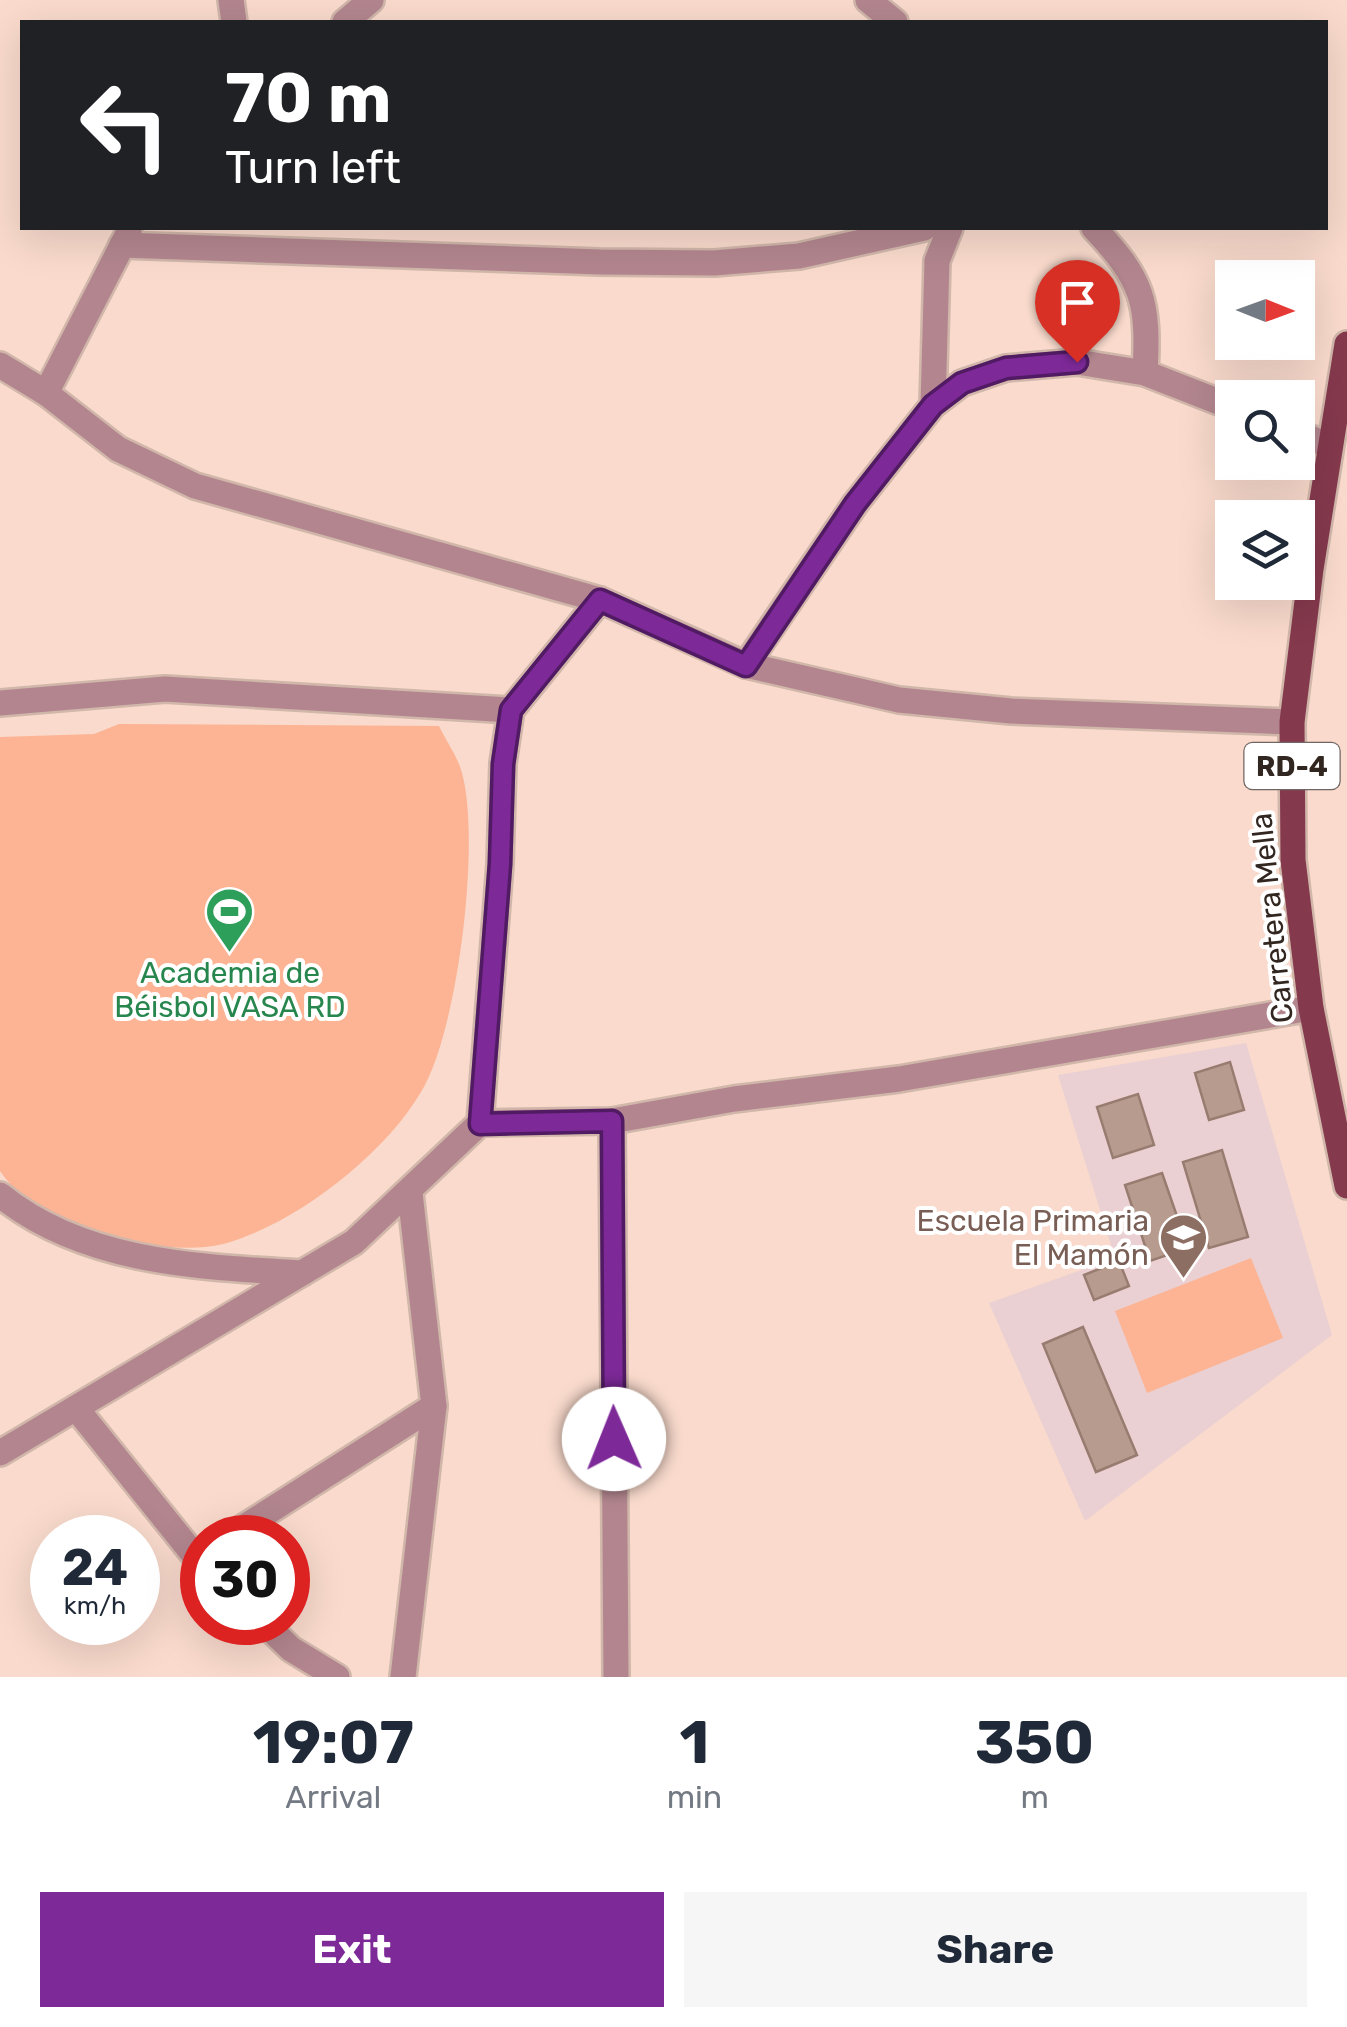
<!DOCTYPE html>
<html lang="en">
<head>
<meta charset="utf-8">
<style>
	body { margin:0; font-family:Rubik,sans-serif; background:#f6f6f7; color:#1f2937; height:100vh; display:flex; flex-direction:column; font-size:38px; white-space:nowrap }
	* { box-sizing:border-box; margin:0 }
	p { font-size:32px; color:#747a83 }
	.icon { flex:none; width:55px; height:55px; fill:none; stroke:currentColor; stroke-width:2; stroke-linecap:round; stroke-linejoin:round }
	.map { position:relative; height:1677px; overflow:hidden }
	.panel { display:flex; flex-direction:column; background:#fff; flex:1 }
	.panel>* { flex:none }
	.hud { position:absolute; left:20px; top:20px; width:1308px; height:210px; border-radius:0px; box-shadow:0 10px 40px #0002; background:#202124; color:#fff; overflow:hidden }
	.needle { width:65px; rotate:91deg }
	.tools { position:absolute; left:1215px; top:260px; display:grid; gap:20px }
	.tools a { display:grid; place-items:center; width:100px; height:100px; border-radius:0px; background:#fff; box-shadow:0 10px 40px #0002; font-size:50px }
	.speed { position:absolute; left:30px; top:1515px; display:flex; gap:20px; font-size:50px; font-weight:700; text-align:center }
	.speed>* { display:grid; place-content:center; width:130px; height:130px; border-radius:50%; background:#fff; box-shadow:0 10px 40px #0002; line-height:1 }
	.speed small { font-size:25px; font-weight:400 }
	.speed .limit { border:15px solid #d22; background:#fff; color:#111 }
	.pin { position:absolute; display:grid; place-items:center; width:85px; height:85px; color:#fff; margin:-102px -42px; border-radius:50% 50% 50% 0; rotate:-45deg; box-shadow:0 0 10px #0007 }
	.pin .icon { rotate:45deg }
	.me { position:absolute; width:110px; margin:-55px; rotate:359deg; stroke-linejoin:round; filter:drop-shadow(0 0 8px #0008) }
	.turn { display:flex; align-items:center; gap:35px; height:210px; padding:0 40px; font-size:45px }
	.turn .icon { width:130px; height:130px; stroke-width:2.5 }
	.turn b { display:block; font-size:70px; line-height:85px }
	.eta { display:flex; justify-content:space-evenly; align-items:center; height:170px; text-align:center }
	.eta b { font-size:60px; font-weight:700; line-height:70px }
	.primary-button { display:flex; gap:20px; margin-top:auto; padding:20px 40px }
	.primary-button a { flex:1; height:115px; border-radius:0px; background:#7d2998; color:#fff; font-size:40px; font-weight:700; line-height:115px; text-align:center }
	.primary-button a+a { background:#f6f6f7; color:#1f2937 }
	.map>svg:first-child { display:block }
	.education { fill:#ead0d2 }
	.green { fill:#fcb494 }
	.building { fill:#b89b8f; stroke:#987c70; stroke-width:2.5 }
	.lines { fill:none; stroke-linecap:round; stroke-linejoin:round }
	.minor-casing { stroke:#d1b6aa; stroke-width:30 }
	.primary-casing { stroke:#d1b6aa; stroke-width:30 }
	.minor { stroke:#b3868f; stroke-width:25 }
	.primary { stroke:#85394d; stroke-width:25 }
	.route-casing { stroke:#511b63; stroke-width:25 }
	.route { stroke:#7d2998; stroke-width:18 }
	.labels { text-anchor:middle; stroke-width:8; stroke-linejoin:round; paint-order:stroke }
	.shield { fill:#fff; stroke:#706764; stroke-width:2.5 }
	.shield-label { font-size:28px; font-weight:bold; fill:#322621 }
	.street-label { font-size:30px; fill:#322621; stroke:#fff }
	.leisure-label { font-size:30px; fill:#27864d; stroke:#fff }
	.education-label { font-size:30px; fill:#785e54; stroke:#fff; text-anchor:end }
</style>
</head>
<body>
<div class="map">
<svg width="1347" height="1677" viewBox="0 0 1347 1677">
	<rect width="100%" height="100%" fill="#f9dacc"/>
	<!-- education -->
	<polygon class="education" points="1246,1043 1332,1335 1085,1521 989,1303 1115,1258 1058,1075"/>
	<!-- green -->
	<g class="green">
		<path d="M 119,724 L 439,726 C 446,741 458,757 462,773 C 481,841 458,1032 421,1092 C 384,1155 298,1222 227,1243 C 191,1253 143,1246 107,1236 C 67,1225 24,1206 0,1171 L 0,737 L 94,734 Z"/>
		<polygon points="1251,1258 1283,1338 1147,1393 1115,1311"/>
	</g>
	<!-- building -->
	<g class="building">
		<polygon points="1230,1062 1244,1110 1209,1120 1195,1073"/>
		<polygon points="1138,1094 1154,1145 1113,1158 1097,1107"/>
		<polygon points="1222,1150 1248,1237 1209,1248 1183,1162"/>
		<polygon points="1162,1173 1188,1248 1150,1261 1125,1185"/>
		<polygon points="1119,1261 1129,1286 1094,1300 1084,1275"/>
		<polygon points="1083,1327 1137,1455 1096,1472 1043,1344"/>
	</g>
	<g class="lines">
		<defs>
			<g id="minor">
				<polyline points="231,0 234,22"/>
				<polyline points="868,0 895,22"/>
				<polyline points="345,22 371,0"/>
				<path d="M 1094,228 C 1143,280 1149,301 1145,373"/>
				<polyline points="122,245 600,262 714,263 799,256 924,228"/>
				<polyline points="0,365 46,393 118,449 195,486 600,600 746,665 899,700 1011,711 1292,722"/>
				<polyline points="46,393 129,232"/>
				<polyline points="933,405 937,261 950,228"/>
				<polyline points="1298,433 1330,446"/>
				<polyline points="746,665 855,504 933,405 962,383 1006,368 1077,362 1145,373 1232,407"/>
				<polyline points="0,703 165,689 511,710"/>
				<polyline points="612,1121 616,1677"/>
				<polyline points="480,1123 500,864 503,763 511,710 600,600"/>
				<path d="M 0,1195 C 84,1263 198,1267 302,1273"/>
				<polyline points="76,1408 202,1565"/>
				<polyline points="0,1453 354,1242 480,1123 612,1121 734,1099 899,1079 1311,1008"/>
				<polyline points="227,1538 434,1406"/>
				<polyline points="263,1622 291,1649 337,1677"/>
				<polyline points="403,1677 434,1406 410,1193"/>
			</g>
			<polyline id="primary" points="1347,344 1311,569 1292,722 1293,860 1311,1008 1347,1186"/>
		</defs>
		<!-- minor casing -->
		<use href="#minor" class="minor-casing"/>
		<!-- primary casing -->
		<use href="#primary" class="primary-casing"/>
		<!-- minor -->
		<use href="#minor" class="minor"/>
		<!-- primary -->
		<use href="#primary" class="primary"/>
	</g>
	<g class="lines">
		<defs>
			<polyline id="route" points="614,1439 612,1121 480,1124 500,864 503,764 511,710 600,600 746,666 855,504 933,405 962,383 1006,368 1077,362"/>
		</defs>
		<!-- route casing -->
		<use href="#route" class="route-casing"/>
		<!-- route -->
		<use href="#route" class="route"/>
	</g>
	<!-- icons -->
	<defs>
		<symbol id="stadium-pin" viewBox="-11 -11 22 30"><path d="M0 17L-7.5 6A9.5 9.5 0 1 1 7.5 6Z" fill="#2e9e5b" stroke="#fff"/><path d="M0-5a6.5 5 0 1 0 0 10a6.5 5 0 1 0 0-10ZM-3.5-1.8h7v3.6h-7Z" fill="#fff"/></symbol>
		<symbol id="school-pin" viewBox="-11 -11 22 30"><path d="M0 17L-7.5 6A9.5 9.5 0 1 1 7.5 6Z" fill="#8d6e63" stroke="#fff"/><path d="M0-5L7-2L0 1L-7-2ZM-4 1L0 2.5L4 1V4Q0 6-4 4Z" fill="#fff"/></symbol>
	</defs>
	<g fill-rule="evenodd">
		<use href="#stadium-pin" x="202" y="884" width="55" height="75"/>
		<use href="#school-pin" x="1156" y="1210" width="55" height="75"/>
	</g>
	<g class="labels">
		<!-- shield labels -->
		<rect class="shield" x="1244.5" y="743" width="95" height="46" rx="8"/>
		<g class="shield-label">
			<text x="1292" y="776">RD-4</text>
		</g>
		<!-- street labels -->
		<g class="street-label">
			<text transform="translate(1272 918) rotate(-96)" y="10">Carretera Mella</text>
		</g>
		<!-- leisure labels -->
		<g class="leisure-label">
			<text x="230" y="983">Academia de<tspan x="230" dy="34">Béisbol VASA RD</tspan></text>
		</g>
		<!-- education labels -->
		<g class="education-label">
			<text x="1149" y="1231">Escuela Primaria<tspan x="1149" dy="34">El Mamón</tspan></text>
		</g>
	</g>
</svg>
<div class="tools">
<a><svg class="needle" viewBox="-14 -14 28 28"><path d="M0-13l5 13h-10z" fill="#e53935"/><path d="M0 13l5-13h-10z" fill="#747a83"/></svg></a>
<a><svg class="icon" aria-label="search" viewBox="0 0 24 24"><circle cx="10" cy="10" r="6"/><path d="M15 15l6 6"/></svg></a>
<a><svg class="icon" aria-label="layers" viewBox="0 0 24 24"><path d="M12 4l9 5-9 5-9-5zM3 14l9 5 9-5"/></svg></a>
</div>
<div class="speed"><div>24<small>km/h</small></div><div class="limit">30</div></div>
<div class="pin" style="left:1077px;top:362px;background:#d93025"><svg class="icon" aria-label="arrive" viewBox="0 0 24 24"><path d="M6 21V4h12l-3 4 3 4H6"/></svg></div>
<svg class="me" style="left:614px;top:1439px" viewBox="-20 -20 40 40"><circle r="19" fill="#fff"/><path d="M0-13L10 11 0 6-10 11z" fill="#7d2998"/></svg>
<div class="hud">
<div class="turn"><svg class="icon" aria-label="left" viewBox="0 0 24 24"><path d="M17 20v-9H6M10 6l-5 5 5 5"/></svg><div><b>70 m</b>Turn left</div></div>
</div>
</div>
<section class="panel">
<div class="eta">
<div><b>19:07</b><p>Arrival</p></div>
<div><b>1</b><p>min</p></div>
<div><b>350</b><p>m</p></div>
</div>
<div class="primary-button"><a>Exit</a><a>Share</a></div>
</section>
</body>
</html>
